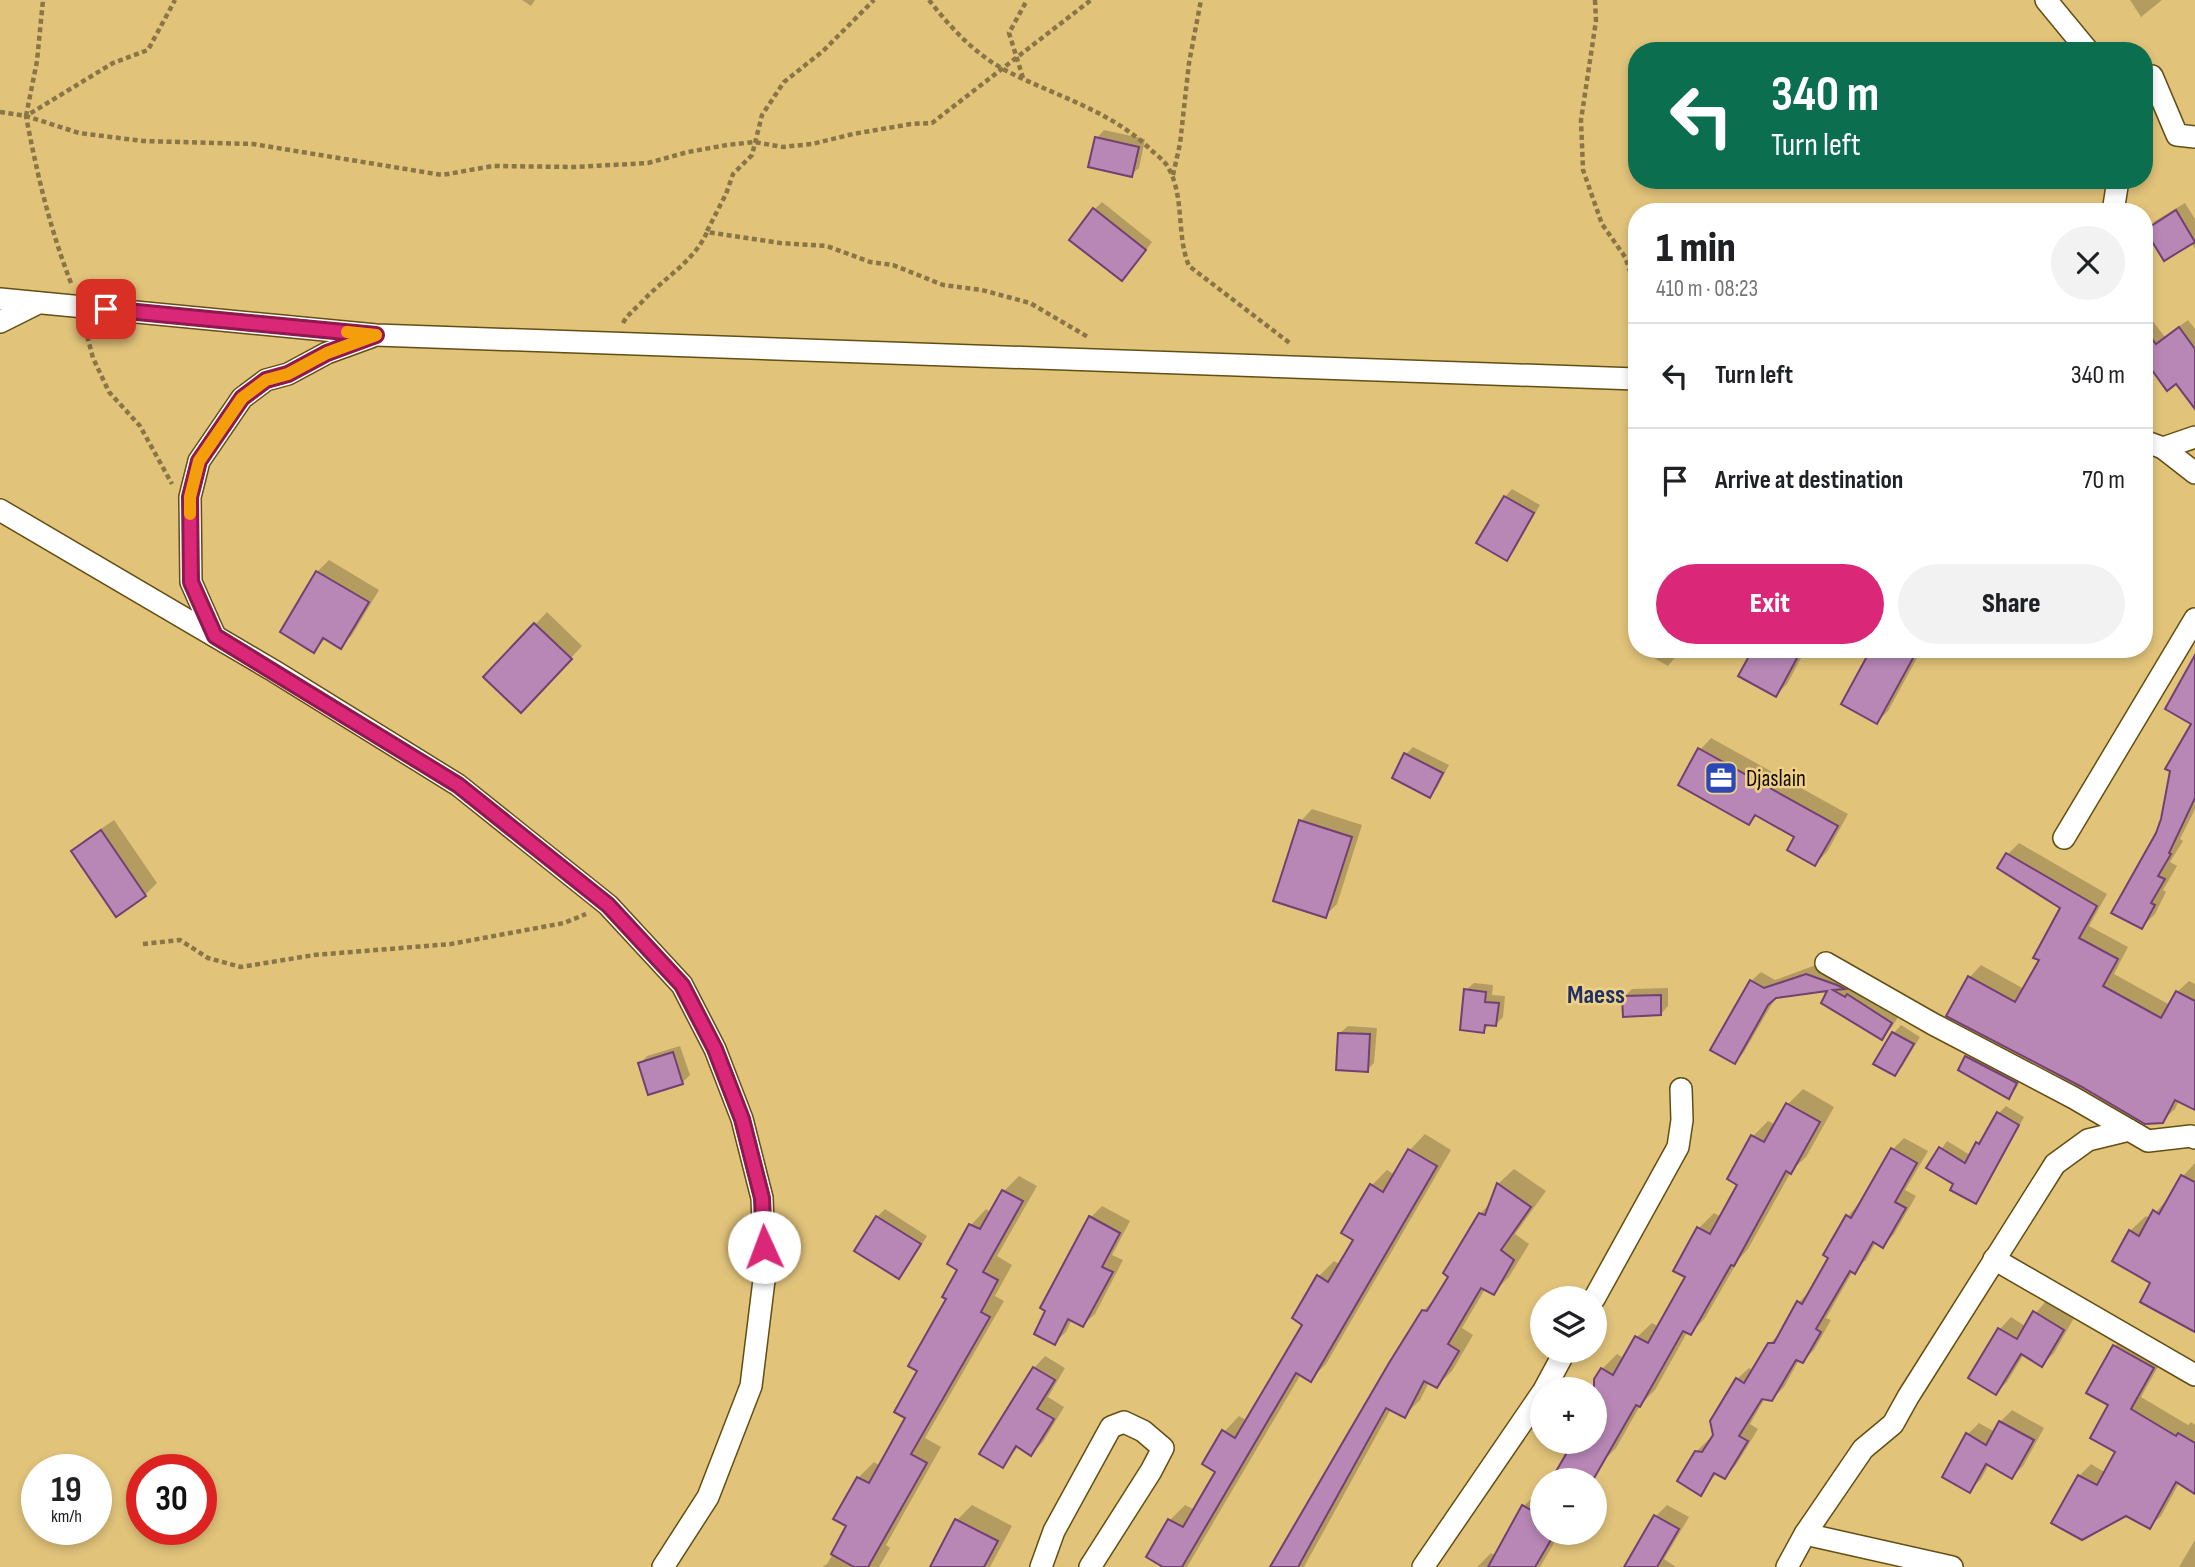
<!DOCTYPE html>
<html lang="en">
<head>
<meta charset="utf-8">
<style>
	body { margin:0; font-family:"Sofia Sans Condensed",sans-serif; background:#f2f2f2; color:#202124; height:100vh; display:flex; flex-direction:column; font-size:26px; white-space:nowrap }
	* { box-sizing:border-box; margin:0 }
	p { font-size:23px; color:#757577 }
	.icon { flex:none; width:38px; height:38px; fill:none; stroke:currentColor; stroke-width:2; stroke-linecap:round; stroke-linejoin:round }
	.map { position:relative; flex:1; overflow:hidden }
	.details { position:absolute; left:1628px; top:203px; width:525px; height:455px; display:flex; flex-direction:column; background:#fff; border-radius:28px; box-shadow:0 4px 10px #0003 }
	.details>* { flex:none }
	.banner { position:absolute; left:1628px; top:42px; width:525px; height:147px; border-radius:28px; box-shadow:0 4px 10px #0003; background:#0b6e4f; color:#fff; overflow:hidden }
	.buttons { position:absolute; left:1530px; top:1286px; display:grid; gap:14px }
	.buttons a { display:grid; place-items:center; width:77px; height:77px; border-radius:50%; background:#fff; box-shadow:0 4px 10px #0003; font-size:35px }
	.speed { position:absolute; left:21px; top:1454px; display:flex; gap:14px; font-size:35px; font-weight:700; text-align:center }
	.speed>* { display:grid; place-content:center; width:91px; height:91px; border-radius:50%; background:#fff; box-shadow:0 4px 10px #0003; line-height:1 }
	.speed small { font-size:18px; font-weight:400 }
	.speed .limit { border:10px solid #d22; background:#fff; color:#111 }
	.pin { position:absolute; display:grid; place-items:center; width:60px; height:60px; color:#fff; margin:-30px; border-radius:14px; box-shadow:0 4px 10px #0006 }
	.me { position:absolute; width:77px; margin:-38px; rotate:358deg; stroke-linejoin:round; filter:drop-shadow(0 0 5px #0008) }
	.turn { display:flex; align-items:center; gap:24px; height:147px; padding:0 28px; font-size:32px }
	.turn .icon { width:91px; height:91px; stroke-width:2.5 }
	.turn b { display:block; font-size:49px; line-height:60px }
	.round { display:grid; place-items:center; flex:none; width:74px; height:74px; border-radius:37px; background:#f2f2f2 }
	.headline { display:flex; align-items:center; justify-content:space-between; height:119px; padding:0 28px }
	h1 { font-size:42px; font-weight:800; line-height:52px }
	.cta { display:flex; gap:14px; margin-top:auto; padding:14px 28px }
	.cta a { flex:1; height:80px; border-radius:42px; background:#db2777; color:#fff; font-size:28px; font-weight:800; line-height:80px; text-align:center }
	.cta a+a { background:#f2f2f2; color:#202124 }
	ul { padding:0; list-style:none }
	li { display:flex; align-items:center; gap:21px; height:105px; padding:0 28px; border-top:2px solid #e0e0e0 }
	li div { flex:1 }
	li b { display:block; font-size:26px }
	li em { font-style:normal }
	.map>svg:first-child { display:block }
	.shadow { fill:#0003 }
	.building { fill:#b887b6; stroke:#724071; stroke-width:2 }
	.lines { fill:none; stroke-linecap:round; stroke-linejoin:round }
	.street-casing { stroke:#634e14; stroke-width:24 }
	.path { stroke:#897546; stroke-width:4.5; stroke-dasharray:5 3.5; stroke-linecap:butt }
	.street { stroke:#fff; stroke-width:21 }
	.route-casing { stroke:#8e194d; stroke-width:18 }
	.route { stroke:#db2777; stroke-width:12 }
	.slow { stroke:#f59e0b; stroke-width:12 }
	.labels { text-anchor:middle; stroke-width:5; stroke-linejoin:round; paint-order:stroke }
	.poi-label { font-size:23px; fill:#120a00; stroke:#eed087; text-anchor:start }
	.quarter-label { font-size:26px; font-weight:bold; fill:#1f3067; stroke:#eed087 }
</style>
</head>
<body>
<div class="map">
<svg width="2195" height="1567" viewBox="0 0 2195 1567">
	<rect width="100%" height="100%" fill="#e1c37a"/>
	<!-- shadow -->
	<g class="shadow">
		<polygon points="522,0 535,0 531,6"/>
		<polygon points="2130,0 2162,0 2141,17"/>
		<polygon points="1104,130 1145,139 1139,168 1131,175 1097,138"/>
		<polygon points="1102,202 1152,242 1129,272 1095,209"/>
		<polygon points="2185,203 2195,219 2195,249 2191,242 2147,230 2155,221"/>
		<polygon points="1811,205 1826,212 1804,212"/>
		<polygon points="2144,310 2165,337 2188,320 2195,329 2195,390 2176,382 2167,388 2144,356"/>
		<polygon points="1512,489 1540,505 1514,551 1507,558 1505,497"/>
		<polygon points="329,560 379,590 352,635 340,647 326,638 314,651 282,632 317,572"/>
		<polygon points="547,612 582,646 533,699 486,677"/>
		<polygon points="1638,649 1682,649 1668,666"/>
		<polygon points="1755,649 1806,649 1787,684 1776,695"/>
		<polygon points="1873,649 1922,649 1888,711 1877,722"/>
		<polygon points="2195,662 2195,809 2180,839 2183,841 2170,862 2177,866 2163,890 2166,892 2155,914 2142,927 2158,834 2193,723"/>
		<polygon points="1711,738 1848,814 1827,852 1815,864 1796,836 1757,815 1749,823 1700,750"/>
		<polygon points="1413,747 1449,765 1437,788 1430,795 1406,754"/>
		<polygon points="1312,809 1362,825 1337,904 1325,916 1301,821"/>
		<polygon points="114,820 157,883 145,895 117,915 73,851 85,840"/>
		<polygon points="2019,843 2107,894 2089,926 2128,947 2114,974 2170,1005 2177,992 2189,981 2195,984 2195,1105 2179,1100 2175,1109 2162,1121 1970,977 1981,965 2024,989 2041,960 2062,907 2008,854"/>
		<polygon points="1816,965 1901,1013 1891,1028 1882,1037 1831,989 1776,997 1744,1052 1735,1062 1751,981 1761,972 1775,980"/>
		<polygon points="1474,983 1493,985 1492,995 1505,996 1503,1017 1496,1024 1490,1024 1483,1031 1466,990"/>
		<polygon points="1668,988 1668,1006 1661,1014 1624,997 1632,989"/>
		<polygon points="1901,1025 1920,1037 1902,1067 1895,1074 1876,1063 1894,1033"/>
		<polygon points="1348,1026 1377,1028 1374,1063 1367,1070 1340,1033"/>
		<polygon points="680,1046 690,1075 682,1083 640,1064 647,1056"/>
		<polygon points="1974,1050 2023,1075 2016,1089 2008,1097 1960,1069"/>
		<polygon points="1803,1089 1834,1107 1806,1157 1792,1170 1748,1249 1739,1259 1705,1318 1691,1333 1688,1331 1655,1390 1641,1404 1616,1448 1603,1461 1591,1480 1553,1480 1575,1442 1594,1442 1594,1390 1591,1390 1602,1369 1617,1354 1625,1359 1637,1337 1652,1323 1659,1327 1688,1276 1699,1228 1714,1213 1721,1217 1739,1184 1729,1178 1753,1136 1768,1121 1776,1125 1788,1104"/>
		<polygon points="2006,1106 2024,1117 1982,1195 1976,1202 1956,1183 1929,1167 1947,1141 1970,1155 1977,1143 1985,1137 1999,1113"/>
		<polygon points="1425,1134 1451,1150 1326,1364 1310,1380 1301,1374 1187,1567 1160,1567 1170,1520 1185,1505 1195,1510 1217,1472 1224,1432 1239,1416 1247,1421 1305,1324 1318,1277 1334,1261 1341,1265 1355,1240 1371,1186 1387,1170 1395,1175 1410,1150"/>
		<polygon points="1904,1138 1928,1151 1905,1190 1916,1196 1894,1234 1883,1246 1876,1242 1866,1260 1853,1271 1826,1318 1831,1320 1814,1350 1803,1361 1799,1360 1784,1387 1772,1399 1765,1398 1750,1424 1758,1429 1736,1465 1725,1477 1717,1473 1700,1493 1696,1452 1708,1440 1711,1441 1737,1379 1749,1368 1753,1371 1769,1344 1781,1332 1799,1302 1810,1291 1830,1257 1825,1255 1848,1216 1859,1204 1893,1149"/>
		<polygon points="2195,1163 2195,1330 2153,1282 2130,1231 2146,1216 2150,1219 2170,1196 2183,1176"/>
		<polygon points="1514,1169 1546,1191 1515,1234 1529,1244 1509,1277 1493,1293 1485,1289 1462,1328 1473,1335 1452,1371 1437,1386 1429,1382 1420,1400 1404,1416 1391,1409 1304,1567 1272,1567 1423,1311 1439,1295 1480,1214 1491,1202 1498,1184"/>
		<polygon points="1019,1176 1037,1186 997,1256 1012,1265 995,1296 1004,1301 925,1438 941,1447 886,1545 890,1548 879,1567 822,1567 827,1564 849,1526 835,1518 858,1478 874,1462 880,1466 908,1417 920,1370 960,1269 949,1263 971,1225 986,1209 991,1213 1004,1191"/>
		<polygon points="1102,1206 1130,1221 1112,1255 1123,1260 1095,1314 1083,1325 1072,1319 1066,1332 1054,1343 1090,1218"/>
		<polygon points="885,1209 927,1236 906,1270 899,1277 856,1250 877,1217"/>
		<polygon points="2046,1301 2074,1318 2054,1353 2042,1365 2024,1354 2007,1382 1996,1393 1970,1378 2000,1329 2011,1317 2025,1326"/>
		<polygon points="2126,1334 2164,1356 2141,1397 2188,1425 2191,1422 2195,1425 2195,1492 2179,1483 2161,1516 2149,1527 2126,1515 2054,1522 2079,1476 2091,1464 2106,1473 2118,1452 2111,1404 2089,1392 2115,1346"/>
		<polygon points="1045,1356 1065,1368 1048,1397 1064,1407 1043,1442 1031,1454 1019,1446 1002,1466 1034,1368"/>
		<polygon points="2012,1410 2044,1428 2023,1466 2012,1477 1989,1464 1981,1479 1969,1491 1968,1434 1979,1423 1995,1432 2000,1422"/>
		<polygon points="1539,1491 1542,1493 1542,1533 1560,1533 1540,1567 1477,1567 1491,1553 1496,1556 1524,1506"/>
		<polygon points="972,1505 1012,1526 990,1567 932,1567 957,1520"/>
		<polygon points="1667,1505 1689,1517 1664,1559 1676,1567 1628,1567 1656,1516"/>
		<polygon points="2195,1540 2195,1567 2179,1567"/>
	</g>
	<!-- building -->
	<g class="building">
		<polygon points="1095,137 1139,147 1132,177 1088,167"/>
		<polygon points="1093,208 1146,250 1122,281 1069,240"/>
		<polygon points="2176,210 2195,242 2164,261 2145,230"/>
		<polygon points="2179,327 2195,349 2195,409 2176,384 2167,391 2144,359 2144,329 2156,344"/>
		<polygon points="1504,496 1534,513 1507,561 1476,543"/>
		<polygon points="316,571 369,602 341,649 323,638 314,653 280,632"/>
		<polygon points="534,623 572,659 521,713 483,677"/>
		<polygon points="1753,649 1802,649 1776,697 1738,676"/>
		<polygon points="1871,649 1918,649 1877,724 1841,704"/>
		<polygon points="2195,655 2195,798 2169,853 2171,854 2158,876 2165,879 2151,903 2155,905 2142,929 2111,913 2156,833 2161,819 2170,771 2165,769 2191,724 2165,709"/>
		<polygon points="1698,748 1838,826 1815,866 1787,850 1794,837 1755,815 1749,825 1678,785"/>
		<polygon points="1404,753 1443,773 1430,798 1392,778"/>
		<polygon points="1299,820 1352,837 1326,918 1273,901"/>
		<polygon points="101,830 146,896 116,917 71,851"/>
		<polygon points="2006,853 2097,906 2079,938 2118,959 2103,986 2161,1018 2176,991 2195,1001 2195,1110 2175,1100 2163,1123 2145,1124 2080,1086 1946,1016 1968,976 2015,1002 2039,960 2033,958 2060,908 1997,868"/>
		<polygon points="1806,974 1837,985 1845,989 1833,990 1845,997 1847,994 1892,1023 1882,1040 1821,1003 1827,991 1776,998 1768,1005 1735,1064 1710,1050 1750,980 1764,988"/>
		<polygon points="1464,989 1486,992 1485,1002 1499,1003 1496,1026 1485,1025 1484,1033 1460,1030"/>
		<polygon points="1661,995 1661,1015 1623,1017 1622,996"/>
		<polygon points="1892,1032 1914,1044 1895,1076 1873,1064"/>
		<polygon points="1338,1033 1370,1034 1368,1072 1336,1070"/>
		<polygon points="673,1052 683,1084 648,1095 638,1063"/>
		<polygon points="1965,1056 2017,1083 2009,1099 1958,1070"/>
		<polygon points="1786,1103 1820,1122 1791,1174 1786,1171 1734,1266 1731,1265 1691,1335 1683,1331 1640,1407 1636,1405 1593,1480 1551,1480 1573,1442 1594,1442 1594,1379 1601,1368 1613,1375 1635,1336 1648,1343 1685,1277 1673,1271 1697,1227 1710,1234 1737,1185 1727,1179 1751,1135 1764,1142"/>
		<polygon points="1997,1112 2019,1125 1976,1204 1950,1190 1953,1184 1926,1168 1939,1147 1965,1163 1976,1142 1979,1144"/>
		<polygon points="1891,1148 1917,1163 1895,1202 1906,1208 1883,1248 1873,1242 1855,1274 1850,1271 1816,1329 1821,1332 1803,1363 1796,1360 1772,1401 1762,1399 1739,1436 1748,1441 1725,1479 1714,1473 1701,1496 1677,1481 1695,1451 1702,1452 1713,1435 1710,1421 1736,1378 1744,1383 1768,1343 1774,1343 1797,1301 1802,1304 1828,1258 1823,1255 1846,1215 1851,1218"/>
		<polygon points="1408,1149 1437,1166 1311,1382 1296,1373 1182,1567 1163,1567 1146,1557 1168,1519 1183,1527 1215,1472 1202,1464 1222,1430 1235,1438 1302,1325 1292,1318 1317,1275 1328,1282 1353,1240 1341,1233 1370,1184 1383,1192"/>
		<polygon points="2181,1175 2195,1182 2195,1332 2140,1302 2150,1283 2112,1261 2129,1230 2139,1236 2153,1210 2159,1214"/>
		<polygon points="1497,1183 1531,1207 1501,1250 1514,1260 1494,1295 1481,1288 1448,1344 1459,1351 1437,1388 1424,1381 1405,1418 1386,1408 1298,1567 1270,1567 1389,1363 1422,1310 1427,1311 1448,1277 1443,1273 1479,1213 1485,1215"/>
		<polygon points="1002,1190 1023,1201 983,1272 998,1280 981,1312 990,1317 911,1454 927,1463 868,1567 854,1567 831,1554 846,1526 833,1519 857,1477 869,1483 905,1418 894,1412 917,1371 908,1366 946,1299 942,1297 957,1270 947,1264 969,1224 980,1229"/>
		<polygon points="876,1216 921,1244 899,1279 854,1251"/>
		<polygon points="1089,1216 1120,1233 1102,1267 1113,1272 1083,1327 1068,1319 1055,1345 1034,1334 1045,1311 1040,1308"/>
		<polygon points="2033,1311 2064,1330 2042,1367 2021,1354 1996,1395 1968,1378 1998,1328 2017,1339"/>
		<polygon points="2113,1345 2154,1368 2131,1409 2176,1436 2178,1433 2195,1443 2195,1494 2176,1482 2150,1529 2126,1516 2082,1540 2051,1523 2078,1475 2097,1485 2115,1452 2090,1438 2108,1405 2086,1393"/>
		<polygon points="1033,1367 1055,1380 1037,1409 1054,1419 1031,1456 1016,1446 1003,1468 979,1454"/>
		<polygon points="1999,1421 2034,1440 2012,1479 1986,1464 1970,1493 1942,1477 1966,1433 1986,1445"/>
		<polygon points="1522,1505 1542,1516 1542,1533 1555,1533 1535,1567 1488,1567"/>
		<polygon points="1654,1515 1679,1529 1657,1567 1624,1567"/>
		<polygon points="955,1519 998,1541 984,1567 930,1567"/>
	</g>
	<g class="lines">
		<defs>
			<g id="street">
				<polyline points="2046,0 2088,51"/>
				<polyline points="2152,76 2177,135 2195,137"/>
				<polyline points="2113,212 2118,180"/>
				<polyline points="0,299 376,335 1636,379"/>
				<polyline points="0,322 38,303"/>
				<polyline points="2144,441 2163,448 2195,473"/>
				<polyline points="2163,448 2195,437"/>
				<polyline points="0,510 274,671 458,785 608,905 682,985 715,1049 742,1119 762,1198 765,1272 751,1386 708,1497 663,1567"/>
				<polyline points="215,636 191,582 190,497 199,461 242,398 266,380 288,374 327,353 371,337"/>
				<polyline points="2064,838 2195,619"/>
				<polyline points="1826,963 1933,1024 2074,1098 2148,1141 2191,1136 2195,1138"/>
				<polyline points="1994,1259 2195,1375"/>
				<polyline points="1594,1299 1678,1147 1682,1120 1681,1089"/>
				<polyline points="1544,1390 1565,1351"/>
				<polyline points="1805,1534 1952,1567"/>
				<polyline points="1041,1567 1054,1531 1111,1427 1124,1422 1143,1431 1163,1448 1151,1471 1090,1567"/>
				<polyline points="1423,1567 1542,1393"/>
				<polyline points="1787,1567 1805,1534 1863,1449 1893,1424 1908,1397 2055,1164 2088,1140 2129,1130"/>
			</g>
		</defs>
		<!-- street casing -->
		<use href="#street" class="street-casing"/>
		<!-- path -->
		<g class="path">
			<path d="M 929,0 C 950,27 973,52 1003,69 C 1054,96 1106,108 1149,148 C 1155,154 1164,160 1168,167 C 1185,197 1176,235 1189,266 L 1291,344"/>
			<polyline points="1595,0 1596,21 1581,120 1583,170 1602,224 1625,257 1636,288"/>
			<polyline points="1023,78 1009,33 1027,0"/>
			<polyline points="0,112 26,116 79,133 143,141 253,144 442,175 493,166 575,167 648,163 688,152 727,145 754,142 783,147 812,144 853,134 911,124 932,123 1091,0"/>
			<polyline points="26,116 37,61 43,0"/>
			<polyline points="1173,175 1180,144 1189,63 1201,0"/>
			<polyline points="707,231 726,194 733,174 752,155 762,115 784,82 823,51 874,0"/>
			<path d="M 71,283 C 50,229 37,174 26,116 L 113,63 L 148,50 L 175,0"/>
			<path d="M 623,323 C 628,314 634,310 641,303 C 662,279 694,262 707,232 L 780,243 L 827,246 L 870,262 L 893,265 L 943,285 L 982,290 L 1030,303 L 1088,337"/>
			<polyline points="85,328 93,358 109,392 140,426 172,484"/>
			<polyline points="143,944 180,940 208,958 241,967 314,955 451,944 564,923 586,914"/>
		</g>
		<!-- street -->
		<use href="#street" class="street"/>
	</g>
	<g class="lines">
		<defs>
			<polyline id="route" points="106,309 376,335 327,353 288,374 266,380 242,398 199,461 190,497 191,582 215,636 458,785 608,905 682,985 715,1049 742,1119 762,1198 764,1247"/>
		</defs>
		<!-- route casing -->
		<use href="#route" class="route-casing"/>
		<!-- route -->
		<use href="#route" class="route"/>
		<!-- slow -->
		<polyline class="slow" points="190,514 190,497 199,461 242,398 266,380 288,374 327,353 376,335 347,332"/>
	</g>
	<!-- icons -->
	<defs>
		<symbol id="office-square" viewBox="-11 -11 22 22"><rect x="-9" y="-9" width="18" height="18" rx="4" fill="#2c48b8" stroke="#eed087"/><path d="M-6-3h4V-5.5h4V-3h4V5H-6ZM-1-4.5V-3h2v-1.5ZM-6 0V1H6V0Z" fill="#fff"/></symbol>
	</defs>
	<g fill-rule="evenodd">
		<use href="#office-square" x="1702" y="759" width="38" height="38"/>
	</g>
	<g class="labels">
		<!-- poi labels -->
		<g class="poi-label">
			<text x="1746" y="786">Djaslain</text>
		</g>
		<!-- quarter labels -->
		<g class="quarter-label">
			<text x="1596" y="1003">Maess</text>
		</g>
	</g>
</svg>
<div class="buttons">
<a><svg class="icon" aria-label="layers" viewBox="0 0 24 24"><path d="M12 4l9 5-9 5-9-5zM3 14l9 5 9-5"/></svg></a>
<a>+</a>
<a>−</a>
</div>
<div class="speed"><div>19<small>km/h</small></div><div class="limit">30</div></div>
<div class="pin" style="left:106px;top:309px;background:#d93025"><svg class="icon" aria-label="arrive" viewBox="0 0 24 24"><path d="M6 21V4h12l-3 4 3 4H6"/></svg></div>
<svg class="me" style="left:764px;top:1247px" viewBox="-20 -20 40 40"><circle r="19" fill="#fff"/><path d="M0-13L10 11 0 6-10 11z" fill="#db2777"/></svg>
<div class="banner">
<div class="turn"><svg class="icon" aria-label="left" viewBox="0 0 24 24"><path d="M17 20v-9H6M10 6l-5 5 5 5"/></svg><div><b>340 m</b>Turn left</div></div>
</div>
<section class="details">
<div class="headline"><div><h1>1 min</h1><p>410 m · 08:23</p></div><a class="round"><svg class="icon" aria-label="close" viewBox="0 0 24 24"><path d="M6 6l12 12M18 6L6 18"/></svg></a></div>
<ul>
<li><svg class="icon" aria-label="left" viewBox="0 0 24 24"><path d="M17 20v-9H6M10 6l-5 5 5 5"/></svg><div><b>Turn left</b></div><em>340 m</em></li>
<li><svg class="icon" aria-label="arrive" viewBox="0 0 24 24"><path d="M6 21V4h12l-3 4 3 4H6"/></svg><div><b>Arrive at destination</b></div><em>70 m</em></li>
</ul>
<div class="cta"><a>Exit</a><a>Share</a></div>
</section>
</div>
</body>
</html>
